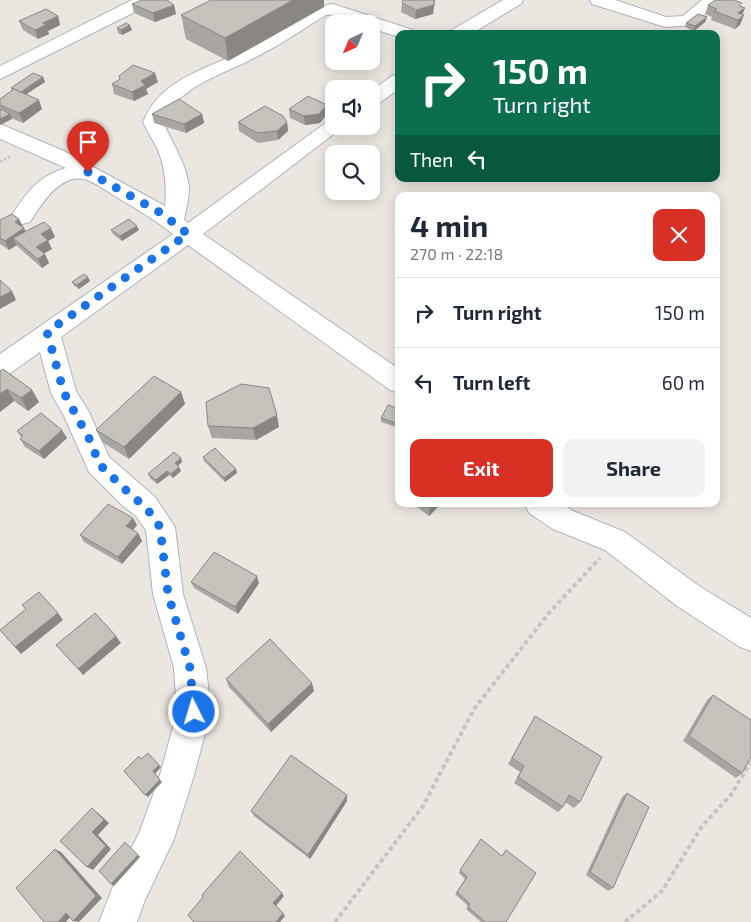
<!DOCTYPE html>
<html lang="en">
<head>
<meta charset="utf-8">
<style>
	body { margin:0; font-family:"Exo 2",sans-serif; background:#f2f2f3; color:#1f2937; height:100vh; display:flex; flex-direction:column; font-size:19px; white-space:nowrap }
	* { box-sizing:border-box; margin:0 }
	p { font-size:16px; color:#747a83 }
	.icon { flex:none; width:28px; height:28px; fill:none; stroke:currentColor; stroke-width:2; stroke-linecap:round; stroke-linejoin:round }
	.map { position:relative; flex:1; overflow:hidden }
	.panel { position:absolute; left:395px; top:192px; width:325px; height:315px; display:flex; flex-direction:column; background:#fff; border-radius:10px; box-shadow:0 2px 12px #0003 }
	.panel>* { flex:none }
	.guide { position:absolute; left:395px; top:30px; width:325px; height:152px; border-radius:10px; box-shadow:0 2px 12px #0003; background:#0b6e4f; color:#fff; overflow:hidden }
	.needle { width:32px; rotate:224deg }
	.controls { position:absolute; left:325px; top:15px; display:grid; gap:10px }
	.controls a { display:grid; place-items:center; width:55px; height:55px; border-radius:10px; background:#fff; box-shadow:0 2px 12px #0003; font-size:25px }
	.pin { position:absolute; display:grid; place-items:center; width:42px; height:42px; color:#fff; margin:-51px -21px; border-radius:50% 50% 50% 0; rotate:-45deg; box-shadow:0 0 5px #0007 }
	.pin .icon { rotate:45deg }
	.me { position:absolute; width:55px; margin:-28px; rotate:355deg; stroke-linejoin:round; filter:drop-shadow(0 0 4px #0008) }
	.turn { display:flex; align-items:center; gap:18px; height:105px; padding:0 15px; font-size:22px }
	.turn .icon { width:65px; height:65px; stroke-width:2.5 }
	.turn b { display:block; font-size:35px; line-height:42px }
	.then { display:flex; align-items:center; height:48px; padding:0 15px; background:#0003; gap:10px; font-size:19px }
	.round { display:grid; place-items:center; flex:none; width:52px; height:52px; border-radius:10px; background:#f2f2f3 }
	.summary { display:flex; align-items:center; justify-content:space-between; height:85px; padding:0 15px }
	h1 { font-size:30px; font-weight:700; line-height:38px }
	.button { display:flex; gap:10px; margin-top:auto; padding:10px 15px }
	.button a { flex:1; height:58px; border-radius:10px; background:#d93025; color:#fff; font-size:20px; font-weight:700; line-height:58px; text-align:center }
	.button a+a { background:#f2f2f3; color:#1f2937 }
	ul { padding:0; list-style:none }
	li { display:flex; align-items:center; gap:15px; height:70px; padding:0 15px; border-top:1px solid #e0e1e3 }
	li div { flex:1 }
	li b { display:block; font-size:19px }
	li em { font-style:normal }
	.map>svg:first-child { display:block }
	.lines { fill:none; stroke-linecap:round; stroke-linejoin:round }
	.minor-casing { stroke:#b0b3bb; stroke-width:2 }
	.path-far1 { stroke:#c4c4c4; stroke-width:2.5; stroke-dasharray:2.5 2; stroke-linecap:butt }
	.path { stroke:#c4c4c4; stroke-width:4; stroke-dasharray:4.5 3; stroke-linecap:butt }
	.minor { fill:#fff; fill-rule:evenodd }
	.wall { fill:#a9a6a1 }
	.shaded-wall { fill:#8a8783 }
	.building { fill:#c5c1bb; stroke:#8a8783 }
	.route { stroke:#1a73e8; stroke-width:9; stroke-dasharray:0 16.2 }
</style>
</head>
<body>
<div class="map">
<svg width="751" height="922" viewBox="0 0 751 922">
	<rect width="100%" height="100%" fill="#ece6e0"/>
	<g class="lines">
		<defs>
			<g id="minor">
				<polygon points="132,0 153,0 151,4 0,79 0,66"/>
				<polygon points="503,0 523,0 521,4 471,34 449,34 452,30"/>
				<polygon points="590,0 615,0 666,17 683,16 702,0 720,0 694,25 665,27 592,4"/>
				<path d="M 333,4 L 413,30 L 416,34 L 399,34 L 399,37 L 371,28 L 371,24 C 355,24 339,13 326,15 C 303,29 280,45 256,57 C 223,75 179,85 163,122 C 172,143 187,164 189,188 C 189,198 186,210 184,220 L 188,223 L 327,122 L 334,120 L 334,126 L 344,126 L 203,234 L 399,369 L 399,393 L 390,390 L 188,245 L 61,337 L 76,391 L 89,412 L 109,457 L 155,497 L 175,527 L 183,594 L 206,668 L 211,712 L 194,775 L 174,839 L 145,900 L 137,922 L 99,922 L 116,879 L 140,831 L 160,775 L 177,712 L 174,668 L 153,594 L 146,530 L 135,515 L 124,507 L 89,472 L 64,416 L 51,393 L 40,352 L 9,374 L 0,377 L 0,354 L 173,234 C 155,220 137,209 118,198 C 110,193 93,181 84,179 C 59,174 41,205 30,222 L 22,224 L 14,222 L 11,217 C 25,194 39,175 66,168 L 0,139 L 0,124 L 64,151 L 165,206 C 167,187 165,168 158,150 C 154,141 147,132 143,122 C 148,111 153,102 162,94 C 186,72 218,64 246,49 C 274,33 301,9 333,4 Z"/>
				<polygon points="399,74 399,89 378,104 371,106 371,91 392,76"/>
				<polygon points="525,504 562,504 573,511 625,532 699,586 751,618 751,651 740,647 677,606 605,550 553,529 529,513"/>
			</g>
		</defs>
		<!-- minor casing -->
		<use href="#minor" class="minor-casing"/>
		<!-- path-far1 -->
		<polyline class="path-far1" points="0,162 11,156"/>
		<!-- path -->
		<g class="path">
			<polyline points="335,922 423,806 474,709 549,613 600,558"/>
			<polyline points="625,922 662,891 702,826 731,795 751,761"/>
		</g>
		<!-- minor -->
		<use href="#minor" class="minor"/>
	</g>
	<!-- wall -->
	<g class="wall">
		<polygon points="402,3 433,14 415,19 401,12"/>
		<polygon points="132,4 174,5 176,14 155,22 134,13"/>
		<polygon points="708,5 741,6 745,8 742,15 740,25 735,29 711,20 712,17 705,14"/>
		<polygon points="324,7 228,61 186,39 181,15"/>
		<polygon points="58,16 60,25 48,31 49,34 38,39 23,30 19,21"/>
		<polygon points="707,17 705,22 694,31 685,27 686,23"/>
		<polygon points="117,28 132,30 122,35 118,33"/>
		<polygon points="119,76 158,82 146,89 148,94 134,101 114,94 112,84 120,79"/>
		<polygon points="43,77 45,82 26,94 42,109 23,123 11,118 12,119 0,125 0,99 12,91 11,88"/>
		<polygon points="289,109 327,114 320,123 305,125 290,118"/>
		<polygon points="152,114 202,114 204,123 186,133 154,123"/>
		<polygon points="238,122 287,122 288,131 278,140 258,143 239,131"/>
		<polygon points="19,219 26,232 55,237 48,241 52,249 44,253 49,263 42,268 18,247 17,245 9,250 0,244 0,220"/>
		<polygon points="111,230 139,230 122,241 113,234"/>
		<polygon points="90,281 79,289 74,286 72,282"/>
		<polygon points="0,371 32,390 39,402 28,411 14,401 0,412"/>
		<polygon points="181,392 185,404 129,459 102,442 96,430"/>
		<polygon points="399,409 399,428 381,422 381,418"/>
		<polygon points="208,426 279,427 256,440 212,438"/>
		<polygon points="17,431 67,438 44,459 25,447 20,439 22,438"/>
		<polygon points="203,457 236,469 237,473 225,482 204,461"/>
		<polygon points="181,458 182,462 178,466 181,471 173,478 169,475 157,484 150,478 148,474"/>
		<polygon points="413,504 441,504 429,516"/>
		<polygon points="137,525 133,530 138,533 142,541 122,564 84,542 80,535"/>
		<polygon points="191,582 259,583 238,614 194,588"/>
		<polygon points="226,679 314,691 271,732 229,687"/>
		<polygon points="713,695 742,773 736,778 683,741 707,700"/>
		<polygon points="535,716 580,802 574,808 565,802 563,807 558,812 514,783 520,772 508,764"/>
		<polygon points="627,793 613,888 608,891 586,875 622,797"/>
		<polygon points="347,795 347,801 310,859 254,816 251,811"/>
		<polygon points="481,839 506,922 481,922 466,909 468,906 455,894 465,879 459,873"/>
	</g>
	<!-- shaded-wall -->
	<g class="shaded-wall">
		<polygon points="293,0 324,0 324,7 228,61 225,38"/>
		<polygon points="435,0 433,14 415,19 416,10"/>
		<polygon points="174,5 176,14 155,22 153,13"/>
		<polygon points="745,8 741,17 738,13"/>
		<polygon points="744,15 740,25 735,29 738,20"/>
		<polygon points="58,16 60,25 48,31 49,34 38,39 35,30 43,23"/>
		<polygon points="707,17 705,22 694,31 695,26"/>
		<polygon points="130,25 132,30 122,35 121,30"/>
		<polygon points="155,73 158,82 146,89 148,94 134,101 132,92 141,81"/>
		<polygon points="43,77 45,82 22,97 21,92"/>
		<polygon points="39,100 42,109 23,123 19,113"/>
		<polygon points="327,105 327,114 320,123 305,125 304,116"/>
		<polygon points="10,114 12,119 0,125 0,119"/>
		<polygon points="202,114 204,123 186,133 184,124"/>
		<polygon points="287,122 288,131 278,140 277,131"/>
		<polygon points="19,219 23,228 15,222"/>
		<polygon points="137,226 139,230 122,241 120,236"/>
		<polygon points="24,228 29,238 13,238 17,245 9,250 5,241"/>
		<polygon points="51,228 55,237 48,241 52,249 40,256 36,247 41,234"/>
		<polygon points="45,254 49,263 42,268 38,259"/>
		<polygon points="88,277 90,281 79,289 77,285"/>
		<polygon points="12,291 16,300 0,309 0,297"/>
		<polygon points="7,389 14,401 0,412 0,394"/>
		<polygon points="32,390 39,402 28,411 21,398"/>
		<polygon points="181,392 185,404 129,459 124,447"/>
		<polygon points="277,415 279,427 256,440 253,428"/>
		<polygon points="62,430 67,438 44,459 39,451"/>
		<polygon points="181,458 182,462 176,467 175,463"/>
		<polygon points="179,467 181,471 173,478 171,474"/>
		<polygon points="236,469 237,473 225,482 224,478"/>
		<polygon points="167,471 169,475 157,484 156,480"/>
		<polygon points="435,504 441,504 429,516 430,508"/>
		<polygon points="133,518 137,525 130,534 126,526"/>
		<polygon points="138,533 142,541 122,564 118,557"/>
		<polygon points="257,576 259,583 238,614 235,607"/>
		<polygon points="58,613 63,620 21,654 15,647"/>
		<polygon points="116,636 121,643 83,675 78,669"/>
		<polygon points="312,683 314,691 271,732 268,724"/>
		<polygon points="159,765 161,767 155,774 162,782 148,797 145,795 153,771"/>
		<polygon points="347,795 347,801 310,859 308,855"/>
		<polygon points="92,808 97,812 109,823 98,835 111,849 93,870 87,867 92,832"/>
		<polygon points="125,842 140,857 114,886 111,884"/>
		<polygon points="55,849 61,852 102,898 79,922 73,921"/>
		<polygon points="282,893 284,896 276,906 273,903"/>
		<polygon points="66,913 72,915 66,922 58,922"/>
		<polygon points="283,913 285,916 280,922 276,922"/>
	</g>
	<!-- building -->
	<g class="building">
		<polygon points="142,0 167,0 174,5 153,13 132,4"/>
		<polygon points="211,0 293,0 225,38 181,15"/>
		<polygon points="403,0 434,0 434,5 416,10 402,3"/>
		<polygon points="715,0 734,0 742,3 739,6 745,8 738,13 744,15 738,20 714,11 717,9 708,5"/>
		<polygon points="46,9 58,16 43,23 46,25 35,30 19,21"/>
		<polygon points="698,14 707,17 695,26 686,23"/>
		<polygon points="126,23 130,25 121,30 117,28"/>
		<polygon points="133,65 155,73 141,81 145,85 132,92 112,84 120,79 119,76"/>
		<polygon points="33,73 43,77 21,92 11,88"/>
		<polygon points="14,89 39,100 19,113 0,105 0,99"/>
		<polygon points="308,96 327,105 319,114 304,116 289,109"/>
		<polygon points="179,99 202,114 184,124 152,114"/>
		<polygon points="265,106 283,116 287,122 277,131 257,133 238,122"/>
		<polygon points="1,109 10,114 0,119 0,110"/>
		<polygon points="12,214 19,219 15,222 24,228 5,241 0,238 0,220"/>
		<polygon points="129,219 137,226 120,236 111,230"/>
		<polygon points="44,222 51,228 41,234 48,240 36,247 45,254 38,259 13,238"/>
		<polygon points="84,274 88,277 77,285 72,282"/>
		<polygon points="0,280 12,291 0,297"/>
		<polygon points="3,369 32,390 21,398 7,389 0,394 0,371"/>
		<polygon points="154,376 181,392 124,447 96,430"/>
		<polygon points="241,384 269,388 277,415 253,428 208,426 206,402"/>
		<polygon points="388,405 399,409 399,424 381,418"/>
		<polygon points="41,413 62,430 39,451 20,439 23,436 17,431"/>
		<polygon points="215,448 236,469 224,478 203,457"/>
		<polygon points="174,452 181,458 175,463 179,467 171,474 167,471 156,480 148,474"/>
		<polygon points="108,504 133,518 126,526 138,533 118,557 80,535"/>
		<polygon points="424,504 435,504 430,508"/>
		<polygon points="214,552 257,576 235,607 191,582"/>
		<polygon points="39,592 58,613 15,647 0,630 26,609 22,605"/>
		<polygon points="95,613 116,636 78,669 56,645"/>
		<polygon points="270,639 312,683 268,724 226,679"/>
		<polygon points="713,695 751,720 751,757 742,773 689,736"/>
		<polygon points="535,716 602,757 580,802 569,795 563,807 518,777 524,766 512,758"/>
		<polygon points="148,753 159,765 153,771 160,780 145,795 124,771 139,756 141,759"/>
		<polygon points="291,755 347,795 308,855 251,811"/>
		<polygon points="627,793 649,807 613,888 590,872"/>
		<polygon points="92,808 104,820 92,832 106,846 87,867 60,841"/>
		<polygon points="481,839 502,856 506,850 536,873 506,922 485,922 468,907 470,904 457,892 467,877 460,870"/>
		<polygon points="125,842 138,855 111,884 99,871"/>
		<polygon points="55,849 96,896 73,921 66,913 58,922 44,922 16,888"/>
		<polygon points="240,851 282,893 273,903 283,913 276,922 194,922 188,915 203,897 202,895"/>
	</g>
	<g class="lines">
		<!-- route -->
		<polyline class="route" points="88,172 161,213 188,234 47,332 64,393 91,442 99,464 134,498 145,506 160,527 168,594 190,668 194,712"/>
	</g>
</svg>
<div class="controls">
<a><svg class="needle" viewBox="-14 -14 28 28"><path d="M0-13l5 13h-10z" fill="#e53935"/><path d="M0 13l5-13h-10z" fill="#747a83"/></svg></a>
<a><svg class="icon" aria-label="sound" viewBox="0 0 24 24"><path d="M4 9h4l5-4v14l-5-4H4zM17 9q2 3 0 6"/></svg></a>
<a><svg class="icon" aria-label="search" viewBox="0 0 24 24"><circle cx="10" cy="10" r="6"/><path d="M15 15l6 6"/></svg></a>
</div>
<div class="pin" style="left:88px;top:172px;background:#d93025"><svg class="icon" aria-label="arrive" viewBox="0 0 24 24"><path d="M6 21V4h12l-3 4 3 4H6"/></svg></div>
<svg class="me" style="left:194px;top:712px" viewBox="-20 -20 40 40"><circle r="17" fill="#1a73e8" stroke="#fff" stroke-width="3"/><path d="M0-11L8 9 0 5-8 9z" fill="#fff"/></svg>
<div class="guide">
<div class="turn"><svg class="icon" aria-label="right" viewBox="0 0 24 24"><path d="M7 20v-9h11M14 6l5 5-5 5"/></svg><div><b>150 m</b>Turn right</div></div>
<div class="then">Then<svg class="icon" aria-label="left" viewBox="0 0 24 24"><path d="M17 20v-9H6M10 6l-5 5 5 5"/></svg></div>
</div>
<section class="panel">
<div class="summary"><div><h1>4 min</h1><p>270 m · 22:18</p></div><a class="round" style="background:#d93025;color:#fff"><svg class="icon" aria-label="close" viewBox="0 0 24 24"><path d="M6 6l12 12M18 6L6 18"/></svg></a></div>
<ul>
<li><svg class="icon" aria-label="right" viewBox="0 0 24 24"><path d="M7 20v-9h11M14 6l5 5-5 5"/></svg><div><b>Turn right</b></div><em>150 m</em></li>
<li><svg class="icon" aria-label="left" viewBox="0 0 24 24"><path d="M17 20v-9H6M10 6l-5 5 5 5"/></svg><div><b>Turn left</b></div><em>60 m</em></li>
</ul>
<div class="button"><a>Exit</a><a>Share</a></div>
</section>
</div>
</body>
</html>
